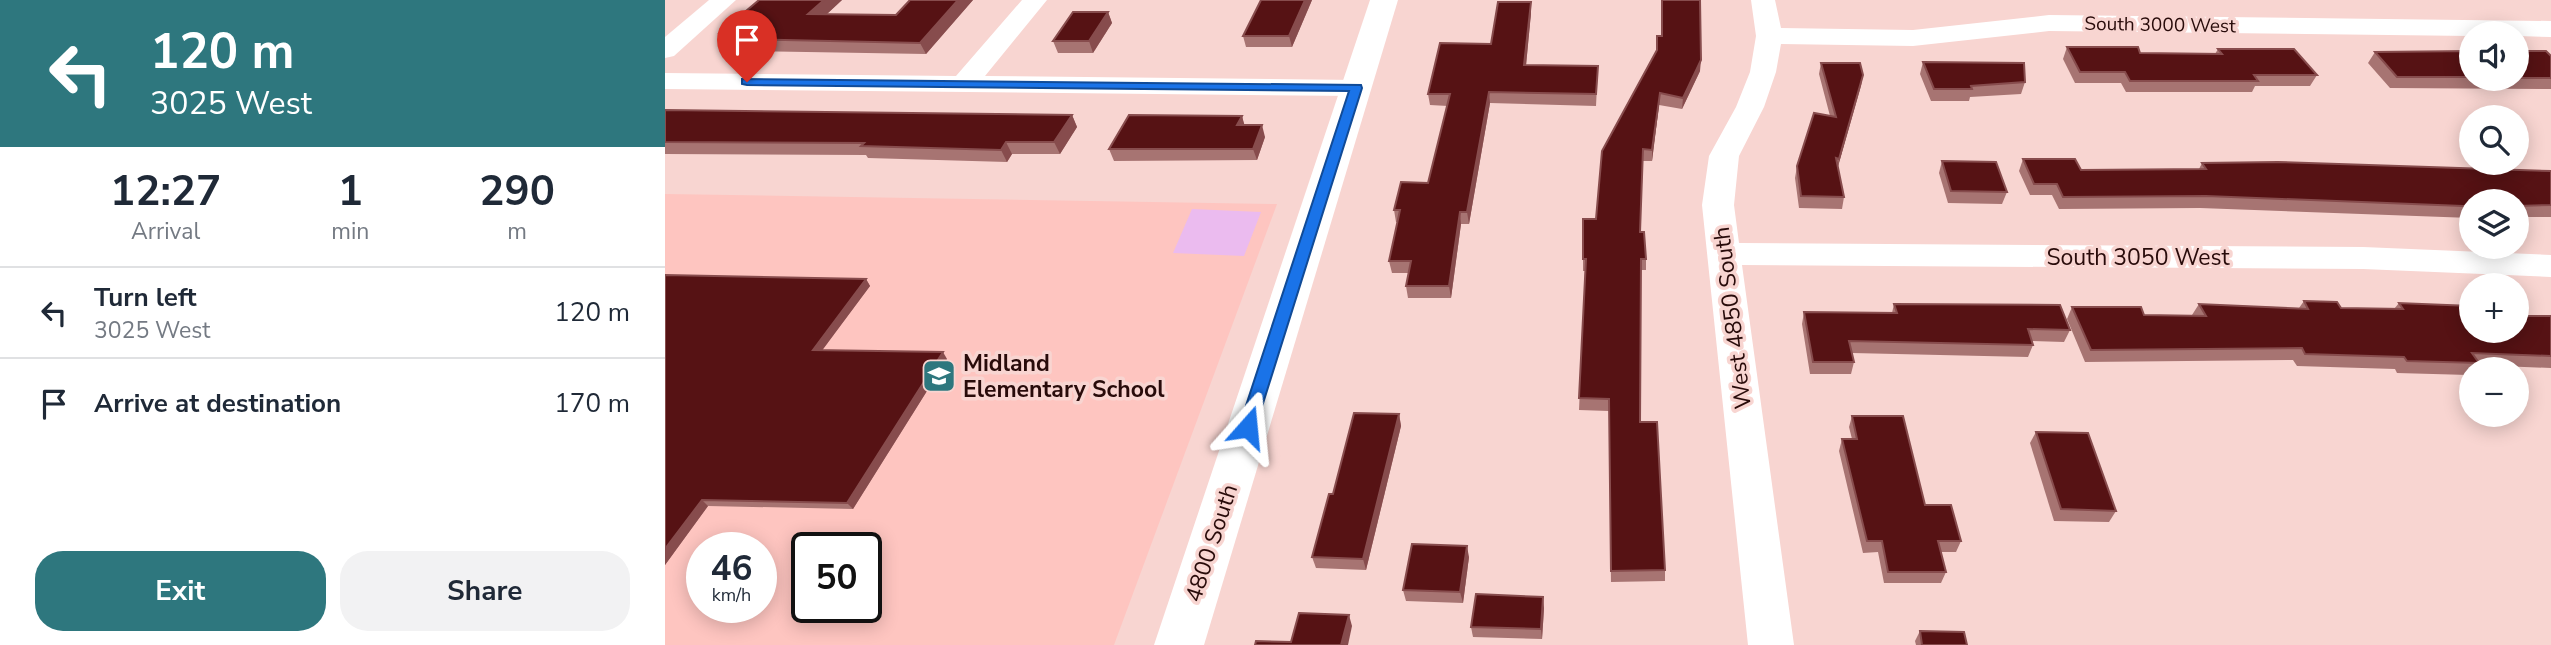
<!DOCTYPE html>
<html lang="en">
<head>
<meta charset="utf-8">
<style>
	body { margin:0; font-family:"Nunito Sans",sans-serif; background:#f2f2f3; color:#1f2937; height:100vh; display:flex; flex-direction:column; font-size:26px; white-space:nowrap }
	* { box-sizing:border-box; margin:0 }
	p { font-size:23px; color:#747a83 }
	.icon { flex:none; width:38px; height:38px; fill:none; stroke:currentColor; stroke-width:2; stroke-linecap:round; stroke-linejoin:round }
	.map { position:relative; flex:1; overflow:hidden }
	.details { display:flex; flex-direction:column; background:#fff; width:665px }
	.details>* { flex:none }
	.banner { background:#2e777e; color:#fff; overflow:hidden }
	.buttons { position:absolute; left:1794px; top:21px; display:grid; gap:14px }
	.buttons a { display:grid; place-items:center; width:70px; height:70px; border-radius:50%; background:#fff; box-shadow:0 4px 18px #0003; font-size:35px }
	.speed { position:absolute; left:21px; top:532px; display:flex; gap:14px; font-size:35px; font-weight:700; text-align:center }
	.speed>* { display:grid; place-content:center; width:91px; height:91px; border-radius:50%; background:#fff; box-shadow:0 4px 18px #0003; line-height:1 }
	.speed small { font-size:18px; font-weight:400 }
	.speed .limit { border:4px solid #111; border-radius:10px; background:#fff; color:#111 }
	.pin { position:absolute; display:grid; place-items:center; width:60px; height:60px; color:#fff; margin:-72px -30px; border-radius:50% 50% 50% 0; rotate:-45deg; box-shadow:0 0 7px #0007 }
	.pin .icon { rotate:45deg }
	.me { position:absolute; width:77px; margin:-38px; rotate:18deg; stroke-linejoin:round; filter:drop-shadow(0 0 5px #0008) }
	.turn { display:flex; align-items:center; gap:24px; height:147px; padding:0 35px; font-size:32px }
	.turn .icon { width:91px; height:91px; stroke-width:2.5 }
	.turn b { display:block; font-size:49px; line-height:60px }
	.eta { display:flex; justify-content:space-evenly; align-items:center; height:119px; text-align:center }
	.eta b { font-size:42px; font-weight:700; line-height:49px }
	.primary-button { display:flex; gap:14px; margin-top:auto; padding:14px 35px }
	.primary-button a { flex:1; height:80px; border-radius:28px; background:#2e777e; color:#fff; font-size:28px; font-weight:700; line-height:80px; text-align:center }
	.primary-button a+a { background:#f2f2f3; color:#1f2937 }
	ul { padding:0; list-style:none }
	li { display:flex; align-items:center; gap:21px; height:91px; padding:0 35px; border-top:2px solid #e0e1e3 }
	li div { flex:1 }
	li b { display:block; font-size:26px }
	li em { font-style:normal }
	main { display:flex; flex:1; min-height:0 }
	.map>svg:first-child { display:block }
	.built { fill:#fec5c0; fill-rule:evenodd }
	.green { fill:#ebbbef }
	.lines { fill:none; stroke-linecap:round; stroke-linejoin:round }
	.minor { fill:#fff; fill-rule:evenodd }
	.secondary { fill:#fff; fill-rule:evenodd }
	.wall { fill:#a77472 }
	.shaded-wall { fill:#874c4d }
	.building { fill:#561214; stroke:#874c4d; stroke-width:2 }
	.route { fill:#1a73e8; stroke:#114b97; stroke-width:2 }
	.labels { text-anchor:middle; stroke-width:7; stroke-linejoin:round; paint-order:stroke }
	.far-street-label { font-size:19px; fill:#280b0a; stroke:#f8d5d1 }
	.street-label { font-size:23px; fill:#280b0a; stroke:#f8d5d1 }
	.poi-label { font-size:23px; font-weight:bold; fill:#280b0a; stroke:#f8d5d1; text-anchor:start }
</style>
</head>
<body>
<main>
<section class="details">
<div class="banner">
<div class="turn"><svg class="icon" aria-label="left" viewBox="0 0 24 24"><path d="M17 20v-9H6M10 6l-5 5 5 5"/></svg><div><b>120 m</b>3025 West</div></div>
</div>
<div class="eta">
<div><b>12:27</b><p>Arrival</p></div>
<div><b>1</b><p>min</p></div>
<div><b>290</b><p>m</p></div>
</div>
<ul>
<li><svg class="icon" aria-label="left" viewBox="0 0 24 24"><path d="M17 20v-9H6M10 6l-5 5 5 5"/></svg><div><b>Turn left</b><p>3025 West</p></div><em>120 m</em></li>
<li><svg class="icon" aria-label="arrive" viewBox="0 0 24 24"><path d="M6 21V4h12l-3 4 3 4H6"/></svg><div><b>Arrive at destination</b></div><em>170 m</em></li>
</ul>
<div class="primary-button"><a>Exit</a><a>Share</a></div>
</section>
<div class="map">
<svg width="1886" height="645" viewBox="0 0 1886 645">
	<rect width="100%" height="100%" fill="#f8d5d1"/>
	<!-- built -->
	<path class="built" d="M 0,194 L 612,204 L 449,645 L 0,645 ZM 37,548 L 96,548 L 96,607 L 37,607 ZM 142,548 L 201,548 L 201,607 L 142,607 Z"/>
	<!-- green -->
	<polygon class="green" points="527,209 596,212 579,256 508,253"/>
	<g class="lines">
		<!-- minor -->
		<g class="minor">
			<polygon points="44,0 71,0 9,56 0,58 0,37"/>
			<polygon points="357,0 382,0 320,76 691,80 701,82 705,88 701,94 691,96 0,89 0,73 291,76"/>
			<polygon points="1086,0 1110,0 1116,28 1248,30 1384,15 1886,21 1886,37 1852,36 1852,33 1806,33 1806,36 1384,31 1248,46 1116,44 1111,72 1099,107 1074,156 1069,205 1074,243 1698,247 1886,255 1886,277 1698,269 1077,265 1129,645 1083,645 1037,205 1044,156 1071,107 1085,72 1091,36"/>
		</g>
		<!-- secondary -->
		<polygon class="secondary" points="705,0 733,0 539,645 489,645"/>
	</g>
	<!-- wall -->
	<g class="wall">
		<polygon points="94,0 177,0 162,14 231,15 245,0 308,0 261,54 83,51 79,44 63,44 55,33"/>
		<polygon points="596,0 647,0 627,47 581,47 578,36"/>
		<polygon points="996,0 1035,0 1035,71 1017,109 994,105 987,161 978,161 975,232 981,259 981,270 976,270 975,422 1000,570 1000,581 946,582 944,411 914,410 920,271 918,271 918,219 931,219 992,51 997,36"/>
		<polygon points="866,2 866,13 861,65 933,66 931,106 825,103 804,224 796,224 786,298 743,298 741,286 744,273 727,273 724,261 733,222 731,222 729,210 763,183 783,106 765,105 763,94 826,44"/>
		<polygon points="443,12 447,23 428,53 393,53 388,41"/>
		<polygon points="1402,47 1475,53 1550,54 1553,49 1652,75 1645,86 1590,86 1587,92 1461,92 1456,83 1410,83 1398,59"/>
		<polygon points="1806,51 1806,79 1852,79 1852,51 1886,56 1886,89 1725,88 1703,63 1710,52"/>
		<polygon points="1258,62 1360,82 1356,94 1305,97 1304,101 1266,101 1255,74"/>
		<polygon points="1156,63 1198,75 1173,166 1179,197 1177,209 1134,208 1130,178 1132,166 1165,116 1154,74"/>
		<polygon points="0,110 407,115 412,127 395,154 347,154 342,162 203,158 201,155 0,154"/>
		<polygon points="577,116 579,125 600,137 592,160 449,161 444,149"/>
		<polygon points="1358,159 1416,170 1534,169 1537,163 1886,171 1886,217 1852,217 1852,201 1806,201 1806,218 1535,208 1394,209 1387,195 1365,195 1354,171"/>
		<polygon points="1277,161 1342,192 1337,204 1283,203 1274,173"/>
		<polygon points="0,275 201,279 205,286 157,350 282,359 188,509 43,506 0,565"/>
		<polygon points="1639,301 1676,308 1729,309 1734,303 1860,316 1886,316 1886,368 1812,365 1809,369 1806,369 1806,372 1804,375 1732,373 1730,369 1632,366 1628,360 1420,362 1402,319 1407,307 1479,315 1527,315 1534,304 1634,308"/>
		<polygon points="1229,304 1405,330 1399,342 1367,341 1368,345 1363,357 1187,353 1189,362 1186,374 1145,374 1137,324 1139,312 1227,313"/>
		<polygon points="734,414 736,426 701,570 651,568 647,557 668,494"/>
		<polygon points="1187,416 1260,505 1296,541 1291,552 1275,552 1281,572 1276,583 1219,583 1213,552 1198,553 1174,451 1177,439 1187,439 1184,427"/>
		<polygon points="1371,432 1451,511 1444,522 1389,521 1365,443"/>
		<polygon points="804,557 798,603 741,601 738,590"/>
		<polygon points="879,608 877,639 808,637 806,627"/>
		<polygon points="1255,631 1302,645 1251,645 1250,641"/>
	</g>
	<!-- shaded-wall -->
	<g class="shaded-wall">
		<polygon points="159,0 177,0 150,25 143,14"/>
		<polygon points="293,0 308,0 261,54 255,43"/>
		<polygon points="640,0 647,0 627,47 624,36"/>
		<polygon points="866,2 866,13 860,76 859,65"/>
		<polygon points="443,12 447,23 428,53 424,41"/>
		<polygon points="1036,60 1035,71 1017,109 1018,98"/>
		<polygon points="1198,75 1196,86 1172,170 1174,159"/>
		<polygon points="824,92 825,103 804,224 802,212"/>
		<polygon points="995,93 994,105 987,161 987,150"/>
		<polygon points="407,115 412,127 395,154 389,142"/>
		<polygon points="577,116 580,127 572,125"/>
		<polygon points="597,125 600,137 592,160 588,149"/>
		<polygon points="341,142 347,154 342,162 336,150"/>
		<polygon points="795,212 796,224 786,298 784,286"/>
		<polygon points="201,279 205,286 153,356 148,350"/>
		<polygon points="278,352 282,359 188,509 182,503"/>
		<polygon points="734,414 736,426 701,570 698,559"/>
		<polygon points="37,500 43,506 0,565 0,549"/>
		<polygon points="802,546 804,557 798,603 795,592"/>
		<polygon points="878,597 879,608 877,639 876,629"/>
		<polygon points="684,615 687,626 683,645 676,645"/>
	</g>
	<!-- building -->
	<g class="building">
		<polygon points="94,0 159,0 143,14 231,15 245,0 293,0 255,43 76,39 83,33 55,33"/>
		<polygon points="596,0 640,0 624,36 578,36"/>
		<polygon points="997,0 1035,0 1036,60 1018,98 995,93 987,150 978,149 975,232 979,232 981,259 976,259 975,422 992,422 1000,570 946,571 944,399 914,398 921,259 918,259 918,219 931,219 937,151 992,50 992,36 997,36"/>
		<polygon points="833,2 866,2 859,65 933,66 931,94 824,92 802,212 795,212 784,286 741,286 746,261 724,261 735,210 729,210 736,182 763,183 785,94 763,94 775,43 826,44"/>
		<polygon points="408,12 443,12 424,41 388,41"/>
		<polygon points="1402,47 1473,47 1475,53 1557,54 1553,49 1629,49 1652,75 1589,75 1593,81 1465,81 1460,72 1415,72"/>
		<polygon points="1806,51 1806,77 1732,77 1710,52"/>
		<polygon points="1852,51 1881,51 1886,56 1886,78 1852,78"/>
		<polygon points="1258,62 1359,63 1360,82 1306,86 1307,89 1269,89"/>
		<polygon points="1156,63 1195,63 1198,75 1174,159 1171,158 1179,197 1136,196 1132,166 1149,113 1171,117"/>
		<polygon points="0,110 407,115 389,142 341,142 336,150 196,146 199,143 0,142"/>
		<polygon points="464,115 577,116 572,125 597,125 588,149 444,149"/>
		<polygon points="1358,159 1410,159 1416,170 1541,169 1537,163 1613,162 1886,171 1886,205 1852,206 1852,201 1806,201 1806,206 1798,206 1541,196 1398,197 1392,184 1369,184"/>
		<polygon points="1277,161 1331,162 1342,192 1286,191"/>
		<polygon points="0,275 201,279 148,350 278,352 182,503 37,500 0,549"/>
		<polygon points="1639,301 1672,302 1676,308 1738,309 1734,303 1806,306 1806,331 1852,331 1852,307 1853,307 1860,316 1886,316 1886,356 1807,353 1814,363 1742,361 1739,357 1640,354 1637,348 1426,350 1407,307 1476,307 1479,315 1541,316 1534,304 1643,309"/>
		<polygon points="1229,304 1395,305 1405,330 1363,329 1368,345 1184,341 1189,362 1148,362 1139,312 1232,313"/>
		<polygon points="689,413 734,414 698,559 647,557 664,494 668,494"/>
		<polygon points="1187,416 1238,416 1260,505 1286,505 1296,541 1273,541 1281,572 1223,572 1217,541 1202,541 1177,439 1192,439"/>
		<polygon points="1371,432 1423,433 1451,511 1396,509"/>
		<polygon points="747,544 802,546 795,592 738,590"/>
		<polygon points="811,594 878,597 876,629 806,627"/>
		<polygon points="634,613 684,615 676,645 590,645 591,641 626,642"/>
		<polygon points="1255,631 1299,632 1302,645 1257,645"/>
	</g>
	<!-- route -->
	<polygon class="route" points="77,79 696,85 697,88 589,432 577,432 574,427 684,91 82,85 77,84"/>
	<!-- icons -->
	<defs>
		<symbol id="school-square" viewBox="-11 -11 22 22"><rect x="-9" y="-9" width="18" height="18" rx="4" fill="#2e777e" stroke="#f8d5d1"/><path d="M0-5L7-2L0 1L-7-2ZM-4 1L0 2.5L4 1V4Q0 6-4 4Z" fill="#fff"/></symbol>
	</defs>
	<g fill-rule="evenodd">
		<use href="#school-square" x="255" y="357" width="38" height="38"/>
	</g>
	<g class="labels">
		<!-- far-street labels -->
		<g class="far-street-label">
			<text transform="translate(1495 24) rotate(1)" y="7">South 3000 West</text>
		</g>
		<!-- street labels -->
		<g class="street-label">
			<text x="1473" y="265">South 3050 West</text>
			<text transform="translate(1067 318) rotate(-97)" y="8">West 4850 South</text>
			<text transform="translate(546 543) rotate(-72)" y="8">4800 South</text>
		</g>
		<!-- poi labels -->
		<g class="poi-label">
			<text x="298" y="371">Midland<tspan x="298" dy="26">Elementary School</tspan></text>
		</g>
	</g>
</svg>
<div class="buttons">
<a><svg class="icon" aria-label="sound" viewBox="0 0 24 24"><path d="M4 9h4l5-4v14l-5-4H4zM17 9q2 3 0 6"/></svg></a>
<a><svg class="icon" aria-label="search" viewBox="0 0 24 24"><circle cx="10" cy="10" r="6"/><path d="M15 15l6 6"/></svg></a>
<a><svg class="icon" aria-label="layers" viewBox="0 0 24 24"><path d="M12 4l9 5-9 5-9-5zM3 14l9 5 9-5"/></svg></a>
<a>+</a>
<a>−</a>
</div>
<div class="speed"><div>46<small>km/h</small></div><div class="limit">50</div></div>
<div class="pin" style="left:82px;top:82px;background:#d93025"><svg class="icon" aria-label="arrive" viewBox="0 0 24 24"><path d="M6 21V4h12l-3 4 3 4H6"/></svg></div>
<svg class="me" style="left:583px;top:427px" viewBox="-20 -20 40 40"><path d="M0-17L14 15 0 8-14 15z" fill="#1a73e8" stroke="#fff" stroke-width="4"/></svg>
</div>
</main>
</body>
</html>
